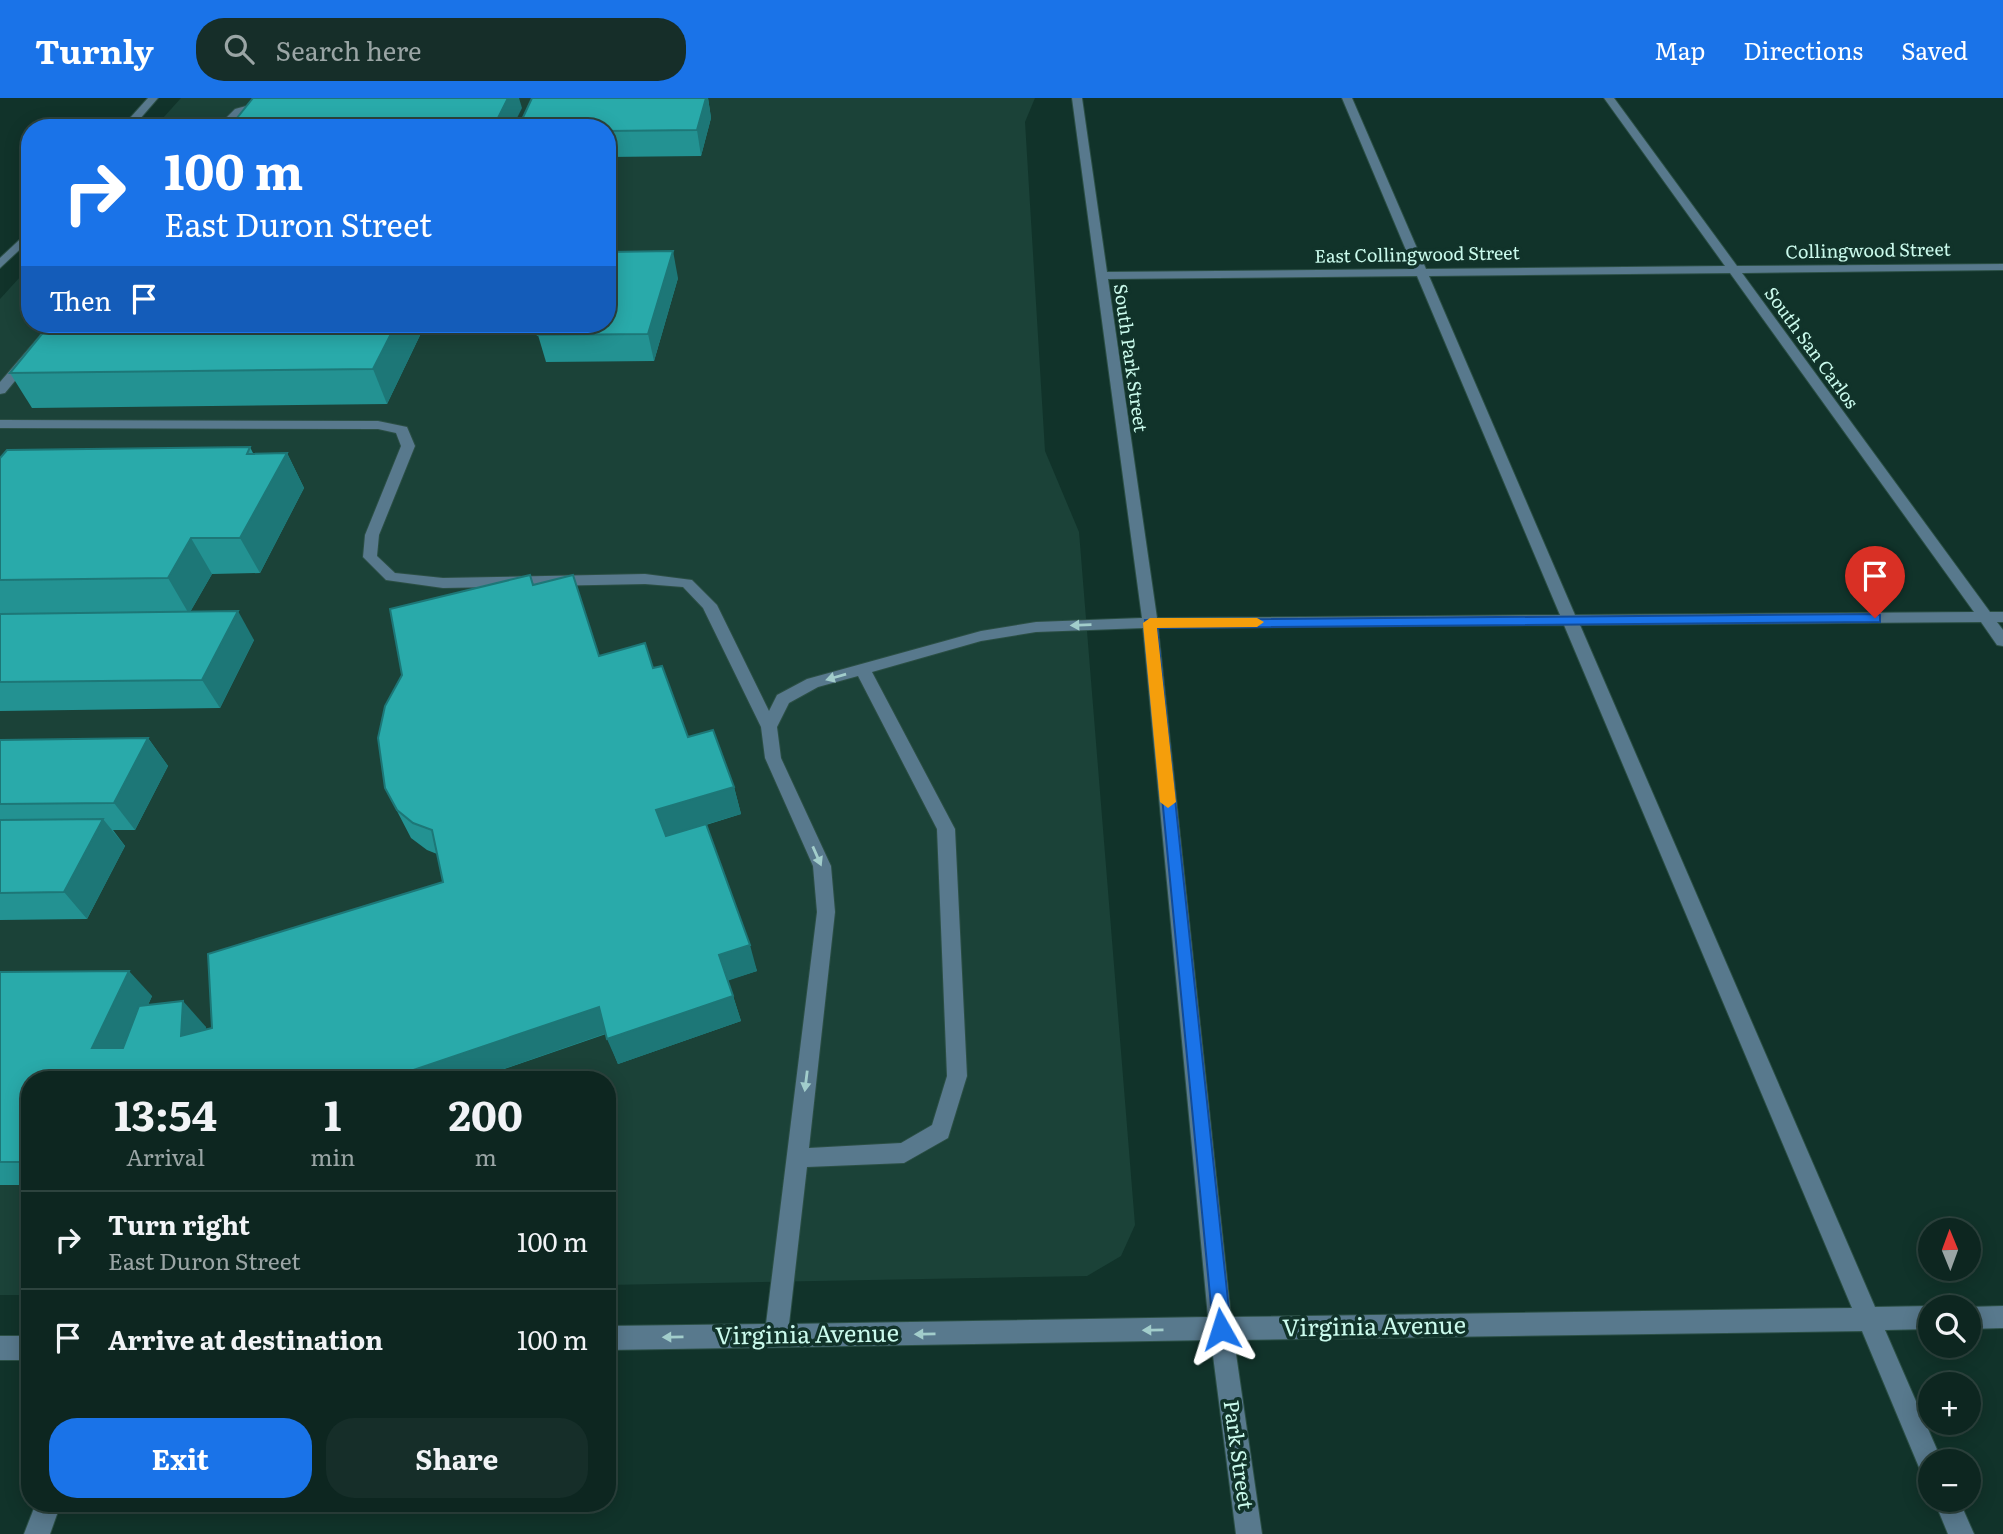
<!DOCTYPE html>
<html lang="en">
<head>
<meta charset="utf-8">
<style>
	body { margin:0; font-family:Literata,serif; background:#162e29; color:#f1f3f6; height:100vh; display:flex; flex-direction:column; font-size:26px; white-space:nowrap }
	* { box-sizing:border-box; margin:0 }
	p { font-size:23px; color:#9aa5a5 }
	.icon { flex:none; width:38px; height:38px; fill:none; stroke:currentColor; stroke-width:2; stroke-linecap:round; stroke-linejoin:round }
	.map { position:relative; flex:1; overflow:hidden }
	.sheet { position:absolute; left:21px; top:973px; width:595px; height:441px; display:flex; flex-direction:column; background:#0d2620; border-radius:28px; box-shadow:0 4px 18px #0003,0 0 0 2px #2d433e }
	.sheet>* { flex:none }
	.banner { position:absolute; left:21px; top:21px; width:595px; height:214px; border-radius:28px; box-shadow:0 4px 18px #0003,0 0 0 2px #2d433e; background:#1a73e8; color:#fff; overflow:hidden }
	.needle { width:46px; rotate:359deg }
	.tools { position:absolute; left:1918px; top:1120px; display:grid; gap:14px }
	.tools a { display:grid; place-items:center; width:63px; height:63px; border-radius:50%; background:#0d2620; box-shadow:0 4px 18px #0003,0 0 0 2px #2d433e; font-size:35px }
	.pin { position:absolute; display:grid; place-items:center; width:60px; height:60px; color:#fff; margin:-72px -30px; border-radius:50% 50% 50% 0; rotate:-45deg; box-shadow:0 0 7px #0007 }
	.pin .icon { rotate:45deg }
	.me { position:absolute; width:77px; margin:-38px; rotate:354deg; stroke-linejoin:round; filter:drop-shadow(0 0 5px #0008) }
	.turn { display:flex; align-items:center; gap:24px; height:147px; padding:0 28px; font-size:32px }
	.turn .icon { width:91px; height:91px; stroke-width:2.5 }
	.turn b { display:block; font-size:49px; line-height:60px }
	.then { display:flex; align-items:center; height:66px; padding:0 28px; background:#0003; gap:14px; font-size:26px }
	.eta { display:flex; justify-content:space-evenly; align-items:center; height:119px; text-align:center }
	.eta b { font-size:42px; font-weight:700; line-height:49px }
	.primary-button { display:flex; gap:14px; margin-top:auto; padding:14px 28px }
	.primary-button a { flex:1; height:80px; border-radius:28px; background:#1a73e8; color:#fff; font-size:28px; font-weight:700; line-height:80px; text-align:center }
	.primary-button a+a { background:#162e29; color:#f1f3f6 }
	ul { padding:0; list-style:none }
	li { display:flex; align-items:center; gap:21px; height:98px; padding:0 28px; border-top:2px solid #2d433e }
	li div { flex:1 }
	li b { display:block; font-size:26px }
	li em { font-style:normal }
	header { display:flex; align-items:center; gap:42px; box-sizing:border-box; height:98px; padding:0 35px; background:#1a73e8; color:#fff }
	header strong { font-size:33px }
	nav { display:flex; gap:38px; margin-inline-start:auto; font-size:24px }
	.search { width:490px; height:63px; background:#162e29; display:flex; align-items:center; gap:18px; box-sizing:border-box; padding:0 24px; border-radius:28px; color:#9aa5a5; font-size:26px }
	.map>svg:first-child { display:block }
	.built { fill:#1b4238 }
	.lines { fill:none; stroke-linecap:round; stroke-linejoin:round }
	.minor-casing { stroke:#2b4f45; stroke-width:2 }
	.minor { fill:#58798d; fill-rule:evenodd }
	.wall { fill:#239292 }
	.shaded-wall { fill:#1d7777 }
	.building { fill:#29aaaa; stroke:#1d7777; stroke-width:2 }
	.oneway { fill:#a2cdcb }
	.route { fill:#1a73e8; stroke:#114b97; stroke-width:2 }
	.slow { fill:#f59e0b }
	.labels { text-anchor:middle; stroke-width:7; stroke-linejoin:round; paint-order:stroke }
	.far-street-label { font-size:18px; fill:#cafaec; stroke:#11332a }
	.street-label { font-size:21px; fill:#cafaec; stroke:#11332a }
	.near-street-label { font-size:24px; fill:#cafaec; stroke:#11332a }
</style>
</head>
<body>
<header>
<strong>Turnly</strong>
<div class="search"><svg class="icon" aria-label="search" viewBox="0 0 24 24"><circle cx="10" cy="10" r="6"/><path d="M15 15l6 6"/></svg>Search here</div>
<nav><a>Map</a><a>Directions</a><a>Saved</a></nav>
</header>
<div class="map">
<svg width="2003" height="1436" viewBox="0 0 2003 1436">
	<rect width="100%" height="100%" fill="#11332a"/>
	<!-- built -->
	<polygon class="built" points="181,0 1035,0 1025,24 1045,353 1079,434 1135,1127 1121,1158 1087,1178 607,1187 607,982 30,982 30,1197 0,1197 0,201 30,168 30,226 607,226 607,30 154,30"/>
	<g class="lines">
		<defs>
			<g id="minor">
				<polygon points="148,0 158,0 132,30 121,30"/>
				<polygon points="275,0 291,0 241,15 227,30 216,30 235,11"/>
				<path d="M 1072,0 L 1082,0 L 1107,174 L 1414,171 L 1342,0 L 1352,0 L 1426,171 L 1725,168 L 1604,0 L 1614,0 L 1737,168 L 2003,166 L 2003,172 L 1742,175 L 1990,514 L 2003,514 L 2003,524 L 1997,524 L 2003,532 L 2003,548 L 1997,547 L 1981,524 L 1580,527 L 1875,1209 L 1930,1208 L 1932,1209 L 1930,1231 L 1885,1232 L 1942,1363 L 1930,1363 L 1930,1377 L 1921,1374 L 1862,1233 L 1234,1242 L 1262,1436 L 1236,1436 L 1211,1242 L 607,1252 L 607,1228 L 766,1226 L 817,814 L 813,768 L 765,660 L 761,629 L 703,510 L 683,489 L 645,486 L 443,490 L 386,482 L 363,459 L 365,437 L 401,348 L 396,335 L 378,331 L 0,330 L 0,322 L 378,323 L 407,329 L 415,348 L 379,437 L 377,458 L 395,475 L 443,480 L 645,476 L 692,482 L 717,507 L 769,613 L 777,597 L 807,581 L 981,533 L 1036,524 L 1142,520 ZM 1730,175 L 1974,514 L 1575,517 L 1429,178 ZM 1417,178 L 1560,517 L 1157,520 L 1108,181 ZM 1564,527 L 1852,1210 L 1231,1219 L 1158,530 ZM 1143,530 L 1208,1219 L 789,1226 L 807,1069 L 904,1065 L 948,1040 L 967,978 L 955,731 L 872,574 L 981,543 L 1036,534 ZM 858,578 L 937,731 L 947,978 L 932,1027 L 901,1045 L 809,1050 L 835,814 L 831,768 L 781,660 L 777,629 L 789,605 L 818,589 Z"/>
				<polygon points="30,132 30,142 0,170 0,160"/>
				<polygon points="50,226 62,226 5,295 0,296 0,284"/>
				<polygon points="2003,1208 2003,1230 1969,1231 1967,1209"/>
				<rect x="0" y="1238" width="30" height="24"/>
				<polygon points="1934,1402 1959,1402 1974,1436 1948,1436"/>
				<polygon points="36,1405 61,1405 50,1436 24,1436"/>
			</g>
		</defs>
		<!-- minor casing -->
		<use href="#minor" class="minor-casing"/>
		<!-- minor -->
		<use href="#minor" class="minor"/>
	</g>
	<!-- wall -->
	<g class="wall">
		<polygon points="532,0 708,0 711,20 701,58 607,59 607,30"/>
		<polygon points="678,180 654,263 546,264 538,237"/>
		<polygon points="423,231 387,306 32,310 10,275"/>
		<polygon points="250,349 253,355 287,355 304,390 260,475 212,476 190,514 254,542 220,610 0,613 0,360"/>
		<polygon points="533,487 599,558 653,570 688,639 734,689 741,716 706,727 757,873 728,882 741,923 618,966 606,936 472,982 30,982 30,1087 0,1087 0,874 152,898 148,907 206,929 205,931 212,930 443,784 437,756 427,752 411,740 385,690"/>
		<polygon points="148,640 168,668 135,732 113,732 125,748 87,821 0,822 0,642"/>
	</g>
	<!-- shaded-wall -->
	<g class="shaded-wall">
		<polygon points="508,0 519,0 522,10 512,30 493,30"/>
		<polygon points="706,0 708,0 711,20 701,58 697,32"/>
		<polygon points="673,153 678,180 654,263 648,236"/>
		<polygon points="396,226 421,226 423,231 387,306 373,271"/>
		<polygon points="287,355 304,390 260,475 240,440"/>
		<polygon points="191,440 212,476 189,516 168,480"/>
		<polygon points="238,513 254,542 220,610 202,582"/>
		<polygon points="148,640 168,668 135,732 114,705"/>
		<polygon points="734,689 741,716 665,739 656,712"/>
		<polygon points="103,721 125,748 87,821 64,794"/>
		<polygon points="750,847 757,873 727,883 719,857"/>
		<polygon points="129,873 152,898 117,975 92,950"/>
		<polygon points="733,898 741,923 618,966 607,941"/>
		<polygon points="183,903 206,929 204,963 181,938"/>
		<polygon points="599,909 610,934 472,982 384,982"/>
	</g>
	<!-- building -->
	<g class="building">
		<polygon points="253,0 508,0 493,30 229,30"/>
		<polygon points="532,0 706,0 697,32 607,33 607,30 518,30"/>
		<polygon points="673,153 648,236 538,237 542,226 607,226 607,154"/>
		<polygon points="50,226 396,226 373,271 10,275"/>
		<polygon points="250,349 247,356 287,355 240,440 191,440 168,480 0,482 0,360 7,352"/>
		<polygon points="530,477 533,487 573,477 599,558 645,545 653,570 662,568 688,639 713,632 734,689 656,712 666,738 706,726 750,847 719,857 733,898 607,941 599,909 384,982 30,982 30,1064 0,1064 0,874 129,873 92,950 123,950 139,908 183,903 181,938 212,930 208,856 443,784 432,732 413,725 397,712 385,690 378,640 385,608 402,577 390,511"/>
		<polygon points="238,513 202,582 0,584 0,516"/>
		<polygon points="148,640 114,705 0,706 0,642"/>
		<polygon points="103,721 64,794 0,795 0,722"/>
	</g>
	<!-- one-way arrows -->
	<defs><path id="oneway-solid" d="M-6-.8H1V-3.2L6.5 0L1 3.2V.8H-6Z" transform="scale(1.75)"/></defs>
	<g class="oneway">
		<use href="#oneway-solid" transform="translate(1081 527) rotate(178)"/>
		<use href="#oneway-solid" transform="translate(836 579) rotate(164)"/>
		<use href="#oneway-solid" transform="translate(817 758) rotate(66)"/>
		<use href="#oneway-solid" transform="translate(806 983) rotate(97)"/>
		<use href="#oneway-solid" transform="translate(1153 1232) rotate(179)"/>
		<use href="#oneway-solid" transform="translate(925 1236) rotate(179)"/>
		<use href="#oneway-solid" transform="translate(673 1239) rotate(179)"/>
	</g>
	<!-- route -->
	<polygon class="route" points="1875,516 1880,517 1880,524 1157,530 1231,1231 1228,1239 1221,1242 1214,1239 1145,522"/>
	<!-- slow -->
	<polygon class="slow" points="1150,520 1257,520 1264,524 1257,529 1157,530 1176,704 1168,710 1160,704 1143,525"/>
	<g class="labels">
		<!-- far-street labels -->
		<g class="far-street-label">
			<text transform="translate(1868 153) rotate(-1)" y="6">Collingwood Street</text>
			<text transform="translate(1417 157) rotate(-1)" y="6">East Collingwood Street</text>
			<text transform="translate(1811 250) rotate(54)" y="6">South San Carlos</text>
			<text transform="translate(1130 260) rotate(82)" y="6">South Park Street</text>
		</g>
		<!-- street labels -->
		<g class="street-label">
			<text transform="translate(1238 1357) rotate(82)" y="7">Park Street</text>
		</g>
		<!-- near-street labels -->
		<g class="near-street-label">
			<text transform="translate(1374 1229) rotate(-1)" y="8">Virginia Avenue</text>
			<text transform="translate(807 1237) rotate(-1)" y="8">Virginia Avenue</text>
		</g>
	</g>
</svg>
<div class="tools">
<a><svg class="needle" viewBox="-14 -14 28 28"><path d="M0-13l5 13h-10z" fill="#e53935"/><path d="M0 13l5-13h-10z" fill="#9aa5a5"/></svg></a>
<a><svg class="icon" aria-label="search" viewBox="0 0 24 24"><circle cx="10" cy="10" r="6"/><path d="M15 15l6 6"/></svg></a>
<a>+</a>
<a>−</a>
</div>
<div class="pin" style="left:1875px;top:520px;background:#d93025"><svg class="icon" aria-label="arrive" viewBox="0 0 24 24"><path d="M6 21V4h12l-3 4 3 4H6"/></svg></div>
<svg class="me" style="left:1221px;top:1231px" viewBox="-20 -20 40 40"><path d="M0-17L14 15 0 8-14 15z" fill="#1a73e8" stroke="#fff" stroke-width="4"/></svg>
<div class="banner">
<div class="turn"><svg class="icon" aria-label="right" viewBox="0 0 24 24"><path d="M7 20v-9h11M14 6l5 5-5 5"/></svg><div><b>100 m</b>East Duron Street</div></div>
<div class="then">Then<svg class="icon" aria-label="arrive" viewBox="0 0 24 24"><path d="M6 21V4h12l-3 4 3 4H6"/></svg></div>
</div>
<section class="sheet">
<div class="eta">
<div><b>13:54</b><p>Arrival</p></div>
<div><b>1</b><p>min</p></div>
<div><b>200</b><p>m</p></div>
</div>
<ul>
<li><svg class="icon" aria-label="right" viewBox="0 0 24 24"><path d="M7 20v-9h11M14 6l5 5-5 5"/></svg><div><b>Turn right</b><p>East Duron Street</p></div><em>100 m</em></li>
<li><svg class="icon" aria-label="arrive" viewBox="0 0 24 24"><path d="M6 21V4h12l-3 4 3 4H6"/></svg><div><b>Arrive at destination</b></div><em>100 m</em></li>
</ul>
<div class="primary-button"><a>Exit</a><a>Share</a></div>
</section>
</div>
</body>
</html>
